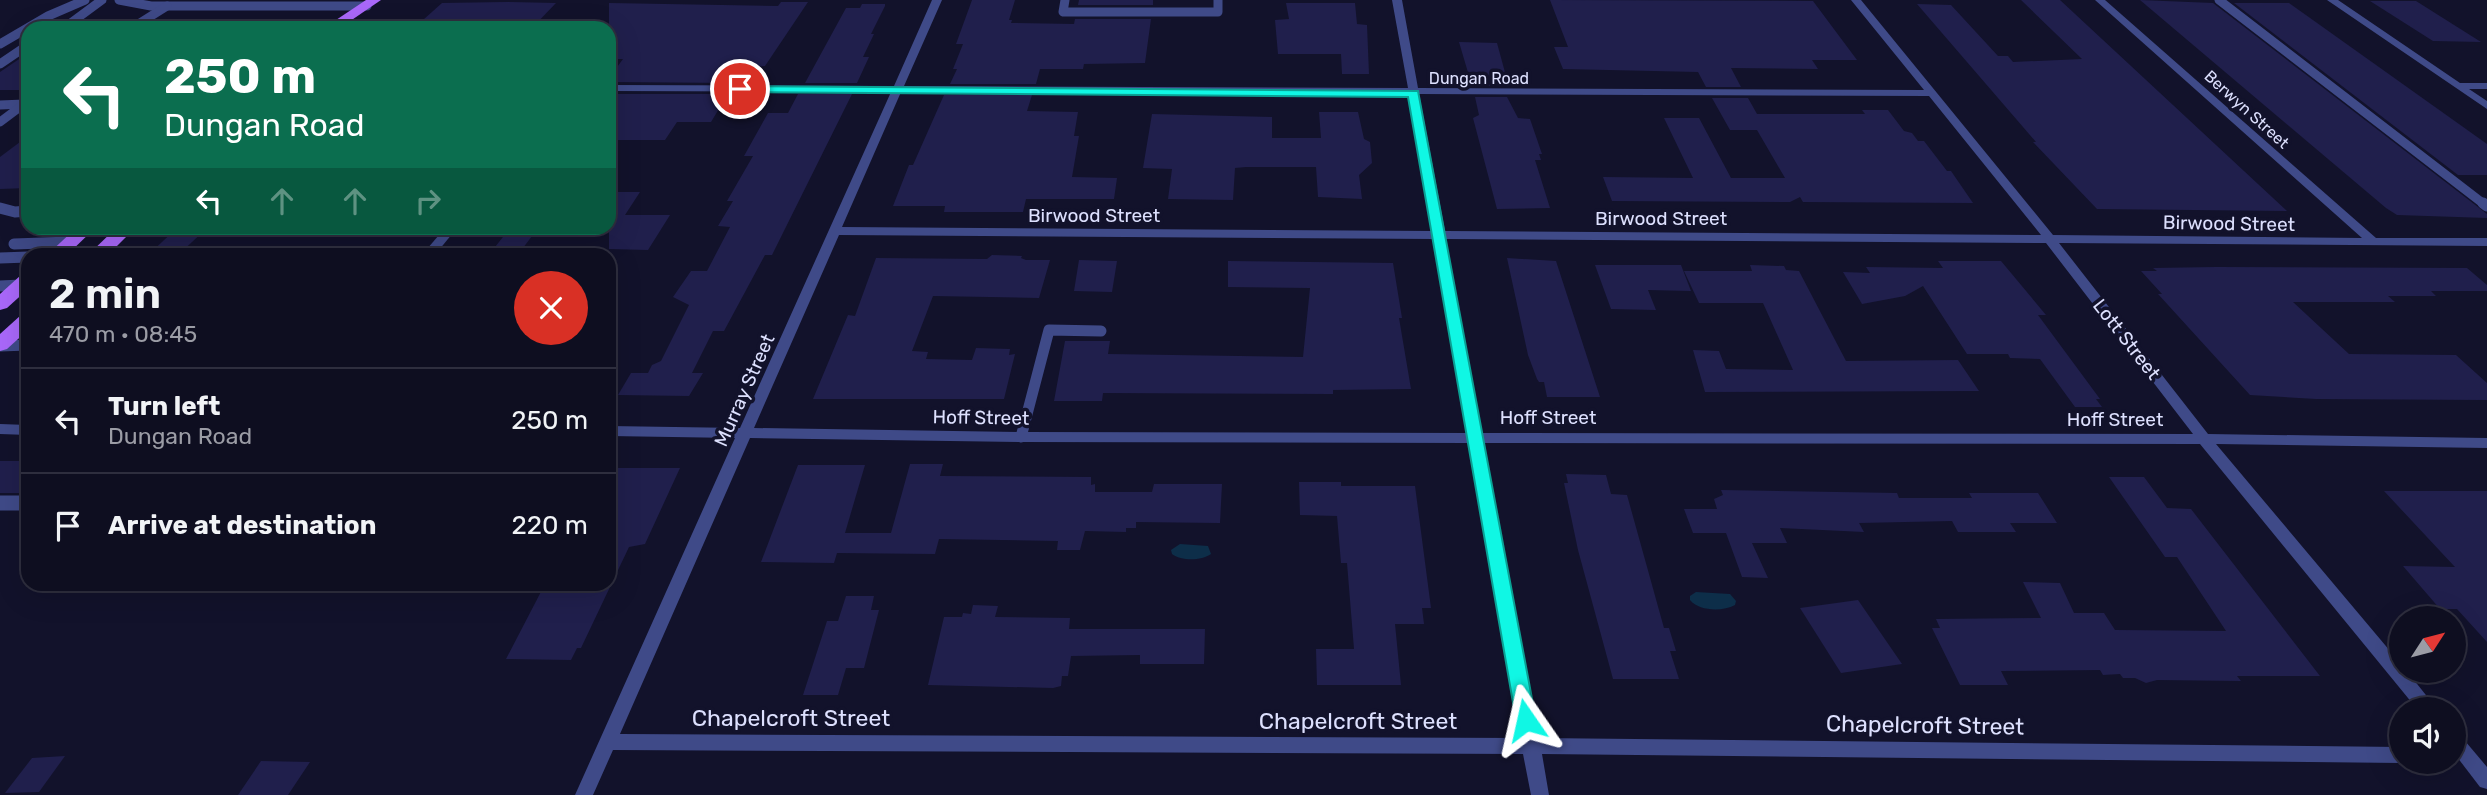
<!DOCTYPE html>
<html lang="en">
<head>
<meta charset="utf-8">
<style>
	body { margin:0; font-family:Rubik,sans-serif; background:#1c1c2d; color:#f1f3f6; height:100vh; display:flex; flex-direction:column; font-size:26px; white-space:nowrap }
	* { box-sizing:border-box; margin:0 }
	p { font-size:23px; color:#9b9ca5 }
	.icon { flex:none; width:38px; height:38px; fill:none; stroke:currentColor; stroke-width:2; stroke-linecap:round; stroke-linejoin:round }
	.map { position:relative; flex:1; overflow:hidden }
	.side { position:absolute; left:21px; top:248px; width:595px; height:343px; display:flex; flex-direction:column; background:#0e0e20; border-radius:21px; box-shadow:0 7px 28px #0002,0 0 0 2px #2e2e3e }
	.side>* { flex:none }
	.banner { position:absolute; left:21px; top:21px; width:595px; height:214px; border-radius:21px; box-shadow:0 7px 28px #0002,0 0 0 2px #2e2e3e; background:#0b6e4f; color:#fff; overflow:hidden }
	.needle { width:46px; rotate:54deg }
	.fabs { position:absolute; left:2389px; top:606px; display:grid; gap:14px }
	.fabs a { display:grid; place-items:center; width:77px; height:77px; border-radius:50%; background:#0e0e20; box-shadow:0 7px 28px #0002,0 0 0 2px #2e2e3e; font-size:35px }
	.pin { position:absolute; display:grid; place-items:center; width:60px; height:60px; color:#fff; margin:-30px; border:4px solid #fff; border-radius:50%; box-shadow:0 2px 7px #0007 }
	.me { position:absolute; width:77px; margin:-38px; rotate:349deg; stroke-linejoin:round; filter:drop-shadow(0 0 5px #0008) }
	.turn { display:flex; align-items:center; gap:24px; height:147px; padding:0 28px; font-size:32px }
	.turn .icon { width:91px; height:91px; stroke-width:2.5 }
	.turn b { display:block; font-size:49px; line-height:60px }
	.lanes { display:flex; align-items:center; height:66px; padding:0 28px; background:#0003; justify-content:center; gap:35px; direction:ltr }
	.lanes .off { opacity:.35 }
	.round { display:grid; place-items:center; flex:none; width:74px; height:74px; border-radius:37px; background:#1c1c2d }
	.head { display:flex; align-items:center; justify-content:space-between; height:119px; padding:0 28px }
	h1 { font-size:42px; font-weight:600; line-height:52px }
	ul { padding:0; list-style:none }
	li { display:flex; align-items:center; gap:21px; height:105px; padding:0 28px; border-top:2px solid #2e2e3e }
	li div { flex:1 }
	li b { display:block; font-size:26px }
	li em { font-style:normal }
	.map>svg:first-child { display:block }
	.water { fill:#0d2e49 }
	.building { fill:#201f4c }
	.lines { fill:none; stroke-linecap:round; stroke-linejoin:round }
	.lane-far2 { stroke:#3f4a88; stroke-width:9 }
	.lane-far1 { stroke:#3f4a88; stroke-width:11 }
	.lane { stroke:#3f4a88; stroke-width:15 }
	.street { fill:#3f4a88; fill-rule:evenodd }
	.primary { fill:#a968fa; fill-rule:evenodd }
	.route { fill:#10f7e4; stroke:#0aa194; stroke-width:2 }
	.labels { text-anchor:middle; stroke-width:7; stroke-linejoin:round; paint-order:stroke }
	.far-street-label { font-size:16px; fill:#dde0fe; stroke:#12122b }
	.street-label { font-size:19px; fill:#dde0fe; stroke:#12122b }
	.near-street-label { font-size:23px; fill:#dde0fe; stroke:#12122b }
</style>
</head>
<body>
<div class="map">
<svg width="2487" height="795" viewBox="0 0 2487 795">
	<rect width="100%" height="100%" fill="#12122b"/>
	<!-- water -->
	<g class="water">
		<path d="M 1180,544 L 1208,546 L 1211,554 C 1201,561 1181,561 1172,554 L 1171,550 Z"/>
		<path d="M 1696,592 L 1730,594 L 1736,601 L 1735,605 C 1722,612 1699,611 1690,600 L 1690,596 Z"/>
	</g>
	<!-- building -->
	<g class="building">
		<polygon points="972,0 1015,0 1009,20 1012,20 1011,23 1074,24 1075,19 1151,19 1145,63 1084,64 1083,69 1040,69 1036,84 950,84 957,69 953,69 963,44 956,44"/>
		<polygon points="1079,0 1153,0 1153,5 1078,5"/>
		<polygon points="1550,0 1813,1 1857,60 1812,60 1818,69 1731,68 1741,87 1706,87 1698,72 1563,69 1554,47 1568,47"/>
		<polygon points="2021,0 2060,0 2287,211 2097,209 2033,142 2036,142 1917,4 1951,5 1998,56 2008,56 2013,62 2082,59"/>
		<polygon points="2140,0 2213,3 2487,214 2487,218 2397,215 2386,208"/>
		<polygon points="2370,1 2416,1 2481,42 2433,41"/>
		<polygon points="508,2 556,3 532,28 414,28 442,3"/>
		<polygon points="781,2 808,2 765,66 744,68 735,83 609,82 609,78 623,59 609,59 609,3 778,6"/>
		<polygon points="1286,3 1355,3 1357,24 1367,25 1369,74 1342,74 1341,54 1278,54 1275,20 1289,19"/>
		<polygon points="2234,3 2289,3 2487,144 2487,175 2458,175"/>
		<polygon points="862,4 885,4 885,6 871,34 874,34 863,57 869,57 857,83 805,83 846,8 860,8"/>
		<polygon points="1459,42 1497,43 1506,76 1497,75 1502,86 1472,86"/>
		<polygon points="28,53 28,84 20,90 0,90 0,72"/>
		<polygon points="609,94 728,94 711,122 677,122 665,140 609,140"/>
		<polygon points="798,94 852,94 772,255 765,255 724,331 713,331 692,373 703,373 689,396 618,395 631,373 648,373 652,365 661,361 689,305 673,297 691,271 707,271 730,227 718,226 733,201 727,201 753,156 744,156 768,113 788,113"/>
		<polygon points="944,95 1032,95 1027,111 1078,112 1074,136 1079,136 1072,177 1117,178 1114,199 1026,199 1023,212 944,212 945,206 893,206 909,165 913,165"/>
		<polygon points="1475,97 1507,97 1518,118 1530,119 1542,154 1539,154 1541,160 1535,160 1550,208 1497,209 1473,118 1479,115"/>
		<polygon points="1712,98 1748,98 1757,114 1865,114 1862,110 1888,110 1904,131 1912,133 1918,141 1924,141 1947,171 1951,171 1973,203 1803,202 1800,197 1790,202 1612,201 1603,177 1693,178 1664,118 1699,118 1731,178 1785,178 1757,130 1730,130"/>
		<polygon points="1319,112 1358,112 1364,139 1370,142 1372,163 1359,175 1362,199 1318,197 1316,167 1246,167 1235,168 1233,200 1168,199 1172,169 1143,168 1152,114 1272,117 1272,138 1321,138"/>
		<polygon points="28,136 28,188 0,189 0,157"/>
		<polygon points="609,192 640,192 625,215 670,215 648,250 609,249"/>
		<polygon points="177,228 207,228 177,256 147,256"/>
		<polygon points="510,228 538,228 517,256 488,256"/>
		<polygon points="992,255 1022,256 1021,258 1026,260 1050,260 1039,298 933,296 912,351 928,352 926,359 972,360 976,348 1010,349 1009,355 1015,354 1004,399 813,399 848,315 855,316 876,258 987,259"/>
		<polygon points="1507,258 1556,261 1600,397 1547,397 1544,382 1539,382 1537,379 1528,355"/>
		<polygon points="1079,260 1117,261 1112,292 1074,291"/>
		<polygon points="1228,261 1393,263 1402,318 1399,318 1411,389 1333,390 1333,394 1103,393 1102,401 1054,401 1065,341 1110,341 1108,354 1303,357 1310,288 1228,287"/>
		<polygon points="1938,261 2001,261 2046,315 2038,315 2100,399 2096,399 2102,407 2075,407 2040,359 2010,358 2008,354 1967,354 1923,286 1905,296 1862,304 1843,272 1870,273 1866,267 1943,268"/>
		<polygon points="1595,265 1681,265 1691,291 1648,290 1656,310 1611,309"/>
		<polygon points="1750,265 1784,266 1786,270 1799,271 1846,361 1958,360 1979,391 1705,392 1693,350 1719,351 1726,369 1793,370 1763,303 1699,303 1684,271 1752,271"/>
		<polygon points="2216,267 2467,268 2487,285 2487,291 2431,291 2436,296 2388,296 2395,302 2293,302 2349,354 2456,355 2487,383 2487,400 2316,399 2250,395 2158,294 2162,294 2141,271 2157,271 2153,268"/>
		<rect x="0" y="461" width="28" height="32"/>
		<polygon points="910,464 943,464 940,476 1091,477 1091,485 1095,484 1095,492 1152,492 1154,484 1222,484 1220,523 1136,522 1136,528 1126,528 1126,532 1085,531 1080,550 1057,550 1058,541 939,539 935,554 837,553 834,563 761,562 798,465 865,465 845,533 891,533"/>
		<polygon points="609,468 680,468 645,544 629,547 581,648 577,648 571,660 506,659 545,584 609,584"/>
		<polygon points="1566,474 1606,475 1611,494 1627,495 1664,628 1669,628 1676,651 1670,651 1679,679 1613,679 1578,550 1564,483 1568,483"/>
		<polygon points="2109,477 2144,477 2167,508 2191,509 2320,676 2237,676 2241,681 2157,680 2146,683 2135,678 2123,678 2120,674 2103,675 2100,670 2001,671 2008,685 1960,685 1932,628 1940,628 1936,619 2041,618 2023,582 2060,583 2074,613 2104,613 2115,630 2226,631 2177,557 2165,557"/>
		<polygon points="1299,482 1341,482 1341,486 1415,486 1431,608 1422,608 1424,624 1395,624 1401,685 1317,685 1316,649 1354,649 1347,563 1341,563 1337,516 1300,515"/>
		<polygon points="1721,490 1897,493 1899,498 1972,498 1969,493 2038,493 2057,523 2010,523 2016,532 1958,532 1952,521 1859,523 1864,532 1780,528 1787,543 1752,543 1768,578 1742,577 1726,533 1693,533 1684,509 1717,509 1714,499 1723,495"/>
		<polygon points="2384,491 2487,491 2487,642 2457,609 2440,609 2403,566 2455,567"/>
		<polygon points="846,596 874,596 871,610 879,610 864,668 846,668 838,695 803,695 827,621 838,621"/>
		<polygon points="1858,600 1902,664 1841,673 1800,608"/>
		<polygon points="973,605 998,606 995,617 1070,618 1069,629 1205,629 1204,664 1140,664 1140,655 1071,656 1068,676 1062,676 1061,686 1053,688 928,685 944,617 962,617 963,613 971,614"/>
		<polygon points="65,756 39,792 5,793 32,758"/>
		<polygon points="261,761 310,762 288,795 238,795"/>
	</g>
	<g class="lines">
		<!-- lane-far2 -->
		<g class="lane-far2">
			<polyline points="119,0 151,6 367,6"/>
			<polyline points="1065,0 1063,12 1218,12 1218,0"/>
			<polyline points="2219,0 2485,205"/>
			<polyline points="64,28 102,0"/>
			<polyline points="132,28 167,6"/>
			<polyline points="216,28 332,27"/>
			<polyline points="0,44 48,16 85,0"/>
			<polyline points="0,64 28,45"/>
			<polyline points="0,105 24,104"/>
			<polyline points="0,122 28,101"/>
		</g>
		<!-- lane-far1 -->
		<g class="lane-far1">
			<polyline points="2483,203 2487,206"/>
			<polyline points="0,208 15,212 28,211"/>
			<polyline points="14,244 70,242"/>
			<polyline points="0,258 28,257"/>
			<polyline points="0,286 21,285"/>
			<polyline points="0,346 28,345"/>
			<polyline points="1021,437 1049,330 1101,331"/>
		</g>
		<!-- lane -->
		<polyline class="lane" points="0,503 28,503"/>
		<!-- street -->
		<g class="street">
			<path d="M 932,0 L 942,0 L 904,86 L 1408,88 L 1392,0 L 1402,0 L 1418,88 L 1924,90 L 1851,0 L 1861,0 L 2053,235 L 2362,238 L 2095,0 L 2105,0 L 2376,238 L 2487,238 L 2487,246 L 2059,243 L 2208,434 L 2487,438 L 2487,448 L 2216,444 L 2401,664 L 2401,670 L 2406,670 L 2437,709 L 2417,709 L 2200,444 L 1484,443 L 1539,738 L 2401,747 L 2401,761 L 2405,761 L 2401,763 L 1542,754 L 1549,795 L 1531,795 L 1523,754 L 613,750 L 593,795 L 575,795 L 735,438 L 609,436 L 609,426 L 740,428 L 891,92 L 609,91 L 609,85 L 894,86 ZM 901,92 L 1409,94 L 1433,231 L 842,227 ZM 1419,94 L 1929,96 L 2041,235 L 1445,231 ZM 839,235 L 1434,239 L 1468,433 L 1021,432 L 754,428 ZM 1446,239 L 2046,243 L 2193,434 L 1482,433 ZM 750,438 L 1021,442 L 1469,443 L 1521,738 L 620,734 Z"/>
			<polygon points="2327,0 2338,0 2460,83 2487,83 2487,89 2469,89 2487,101 2487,109"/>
			<polygon points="445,228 457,228 434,256 421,256"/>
			<polygon points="0,424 28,425 28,435 0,434"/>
			<polygon points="2454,732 2460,735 2487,767 2487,789 2480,787 2454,753"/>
		</g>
		<!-- primary -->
		<g class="primary">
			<polygon points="366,0 381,0 340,28 324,28"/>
			<polygon points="76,228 95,228 66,256 46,256"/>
			<polygon points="116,228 135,228 107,256 87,256"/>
			<polygon points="28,273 28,289 7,308 0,310 0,294 21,275"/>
			<polygon points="28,313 28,330 7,349 0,351 0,334 21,315"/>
		</g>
	</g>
	<!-- route -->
	<polygon class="route" points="736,86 1418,91 1536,720 1533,726 1526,729 1519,726 1516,720 1408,97 740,92 736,91"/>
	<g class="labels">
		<!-- far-street labels -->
		<g class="far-street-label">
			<text x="1479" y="84">Dungan Road</text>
			<text transform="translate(2247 109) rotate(42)" y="6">Berwyn Street</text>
		</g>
		<!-- street labels -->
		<g class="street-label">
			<text x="1094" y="222">Birwood Street</text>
			<text x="1661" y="225">Birwood Street</text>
			<text transform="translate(2229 223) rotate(1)" y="7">Birwood Street</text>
			<text transform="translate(2127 339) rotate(52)" y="7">Lott Street</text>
			<text transform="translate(744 390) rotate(-66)" y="7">Murray Street</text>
			<text transform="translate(981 417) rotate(1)" y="7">Hoff Street</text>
			<text x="1548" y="424">Hoff Street</text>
			<text x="2115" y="426">Hoff Street</text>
		</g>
		<!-- near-street labels -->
		<g class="near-street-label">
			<text x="791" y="726">Chapelcroft Street</text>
			<text x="1358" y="729">Chapelcroft Street</text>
			<text transform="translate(1925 725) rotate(1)" y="8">Chapelcroft Street</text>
		</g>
	</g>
</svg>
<div class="fabs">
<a><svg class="needle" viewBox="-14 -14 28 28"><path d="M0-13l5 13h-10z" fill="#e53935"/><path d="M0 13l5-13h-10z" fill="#9b9ca5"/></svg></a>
<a><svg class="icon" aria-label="sound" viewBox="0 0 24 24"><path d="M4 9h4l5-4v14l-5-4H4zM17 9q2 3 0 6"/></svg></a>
</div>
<div class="pin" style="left:740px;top:89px;background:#d93025"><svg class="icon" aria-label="arrive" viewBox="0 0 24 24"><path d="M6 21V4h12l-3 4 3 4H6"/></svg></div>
<svg class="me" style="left:1526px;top:720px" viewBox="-20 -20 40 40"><path d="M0-17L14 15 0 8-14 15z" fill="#10f7e4" stroke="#fff" stroke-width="4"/></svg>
<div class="banner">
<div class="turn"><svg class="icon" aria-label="left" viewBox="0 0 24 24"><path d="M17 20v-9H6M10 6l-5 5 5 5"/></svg><div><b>250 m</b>Dungan Road</div></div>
<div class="lanes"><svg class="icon" aria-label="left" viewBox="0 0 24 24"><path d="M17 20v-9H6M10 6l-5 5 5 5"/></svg><svg class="icon off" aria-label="ahead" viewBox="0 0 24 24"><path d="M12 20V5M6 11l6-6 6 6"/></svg><svg class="icon off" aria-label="ahead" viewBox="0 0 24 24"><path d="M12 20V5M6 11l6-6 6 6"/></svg><svg class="icon off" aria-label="right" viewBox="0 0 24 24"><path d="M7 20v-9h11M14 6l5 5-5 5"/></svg></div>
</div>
<section class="side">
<div class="head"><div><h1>2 min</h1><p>470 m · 08:45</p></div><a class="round" style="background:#d93025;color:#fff"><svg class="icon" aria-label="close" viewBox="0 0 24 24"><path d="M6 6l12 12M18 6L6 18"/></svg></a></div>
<ul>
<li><svg class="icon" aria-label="left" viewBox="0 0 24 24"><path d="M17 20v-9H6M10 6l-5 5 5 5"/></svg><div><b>Turn left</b><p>Dungan Road</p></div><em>250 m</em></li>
<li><svg class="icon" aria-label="arrive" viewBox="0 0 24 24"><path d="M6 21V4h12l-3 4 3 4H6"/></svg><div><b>Arrive at destination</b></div><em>220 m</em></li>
</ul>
</section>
</div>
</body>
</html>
